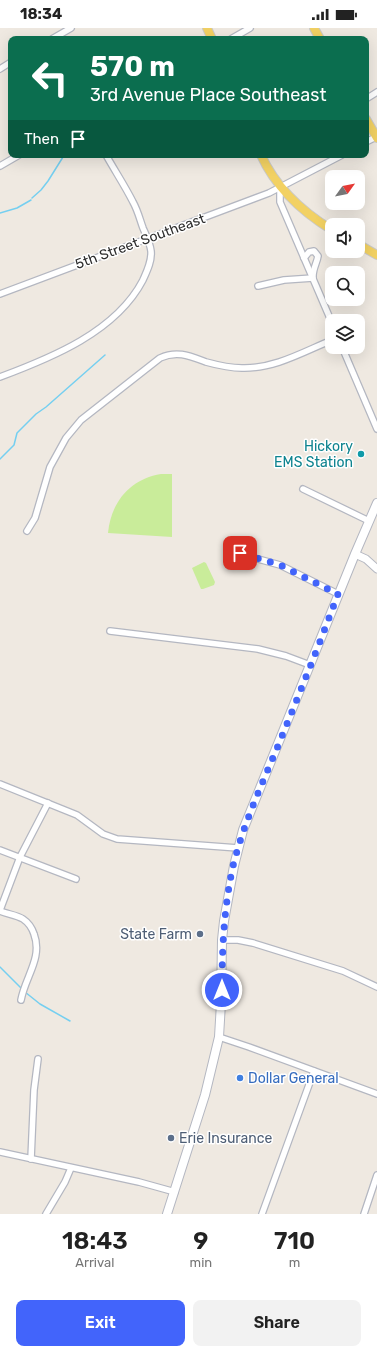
<!DOCTYPE html>
<html lang="en">
<head>
<meta charset="utf-8">
<style>
	body { margin:0; font-family:Rubik,sans-serif; background:#f2f2f2; color:#222; height:100vh; display:flex; flex-direction:column; font-size:15px; white-space:nowrap }
	* { box-sizing:border-box; margin:0 }
	p { font-size:13px; color:#767676 }
	.icon { flex:none; width:22px; height:22px; fill:none; stroke:currentColor; stroke-width:2; stroke-linecap:round; stroke-linejoin:round }
	.map { position:relative; height:1186px; overflow:hidden }
	.details { display:flex; flex-direction:column; background:#fff; flex:1 }
	.details>* { flex:none }
	.banner { position:absolute; left:8px; top:8px; width:361px; height:122px; border-radius:8px; box-shadow:0 4px 16px #0002; background:#0b6e4f; color:#fff; overflow:hidden }
	.needle { width:26px; rotate:57deg }
	.buttons { position:absolute; left:325px; top:142px; display:grid; gap:8px }
	.buttons a { display:grid; place-items:center; width:40px; height:40px; border-radius:8px; background:#fff; box-shadow:0 4px 16px #0002; font-size:20px }
	.pin { position:absolute; display:grid; place-items:center; width:34px; height:34px; color:#fff; margin:-17px; border-radius:8px; box-shadow:0 2px 6px #0006 }
	.me { position:absolute; width:44px; margin:-22px; rotate:0deg; stroke-linejoin:round; filter:drop-shadow(0 0 3px #0008) }
	.turn { display:flex; align-items:center; gap:14px; height:84px; padding:0 16px; font-size:18px }
	.turn .icon { width:52px; height:52px; stroke-width:2.5 }
	.turn b { display:block; font-size:28px; line-height:34px }
	.then { display:flex; align-items:center; height:38px; padding:0 16px; background:#0003; gap:8px; font-size:15px }
	.eta { display:flex; justify-content:space-evenly; align-items:center; height:68px; text-align:center }
	.eta b { font-size:24px; font-weight:600; line-height:28px }
	.action { display:flex; gap:8px; margin-top:auto; padding:8px 16px }
	.action a { flex:1; height:46px; border-radius:8px; background:#4264fb; color:#fff; font-size:16px; font-weight:600; line-height:46px; text-align:center }
	.action a+a { background:#f2f2f2; color:#222 }
	.status { display:flex; justify-content:space-between; align-items:center; height:28px; padding:0 20px; background:#fff; direction:ltr }
	.status svg { height:11px; fill:currentColor }
	.map>svg:first-child { display:block }
	.pitch { fill:#c9ec9a }
	.lines { fill:none; stroke-linecap:round; stroke-linejoin:round }
	.stream { stroke:#75cff0; stroke-width:1.5 }
	.minor-casing { stroke:#b4b7c1; stroke-width:8 }
	.tertiary-casing { stroke:#b4b7c1; stroke-width:9 }
	.secondary-casing { stroke:#b4b7c1; stroke-width:10 }
	.primary-casing { stroke:#c9c9c9; stroke-width:10 }
	.minor { stroke:#fff; stroke-width:5.5 }
	.tertiary { stroke:#fff; stroke-width:7 }
	.secondary { stroke:#fff; stroke-width:8 }
	.primary { stroke:#f2d163; stroke-width:8 }
	.route { stroke:#4264fb; stroke-width:7; stroke-dasharray:0 12.6 }
	.culture-dot { fill:#0f9aa8; stroke:#fff; stroke-width:1.5 }
	.service-dot { fill:#5c6f8a; stroke:#fff; stroke-width:1.5 }
	.shop-dot { fill:#3f7fe0; stroke:#fff; stroke-width:1.5 }
	.labels { text-anchor:middle; stroke-width:3; stroke-linejoin:round; paint-order:stroke }
	.street-label { font-size:14px; fill:#2e2e2e; stroke:#fff }
	.culture-label { font-size:14px; fill:#0d838f; stroke:#fff; text-anchor:end }
	.service-label { font-size:14px; fill:#4e5e75; stroke:#fff; text-anchor:end }
	.shop-label { font-size:14px; fill:#366cbe; stroke:#fff; text-anchor:start }
</style>
</head>
<body>
<div class="status"><b>18:34</b><svg viewBox="0 0 49 12"><path d="M0 12V9h3v3zM5 12V6h3v6zM10 12V3h3v9zM15 12V0h3v12zM26 1h20v11H26zM47 4h2v5h-2z"/></svg></div>
<div class="map">
<svg width="377" height="1186" viewBox="0 0 377 1186">
	<rect width="100%" height="100%" fill="#efe9e1"/>
	<!-- pitch -->
	<g class="pitch">
		<path d="M 161,446 L 172,446 L 172,509 L 108,505 C 111,474 130,451 161,446 Z"/>
		<polygon points="204,534 206,535 215,554 214,557 203,561 201,561 192,540"/>
	</g>
	<g class="lines">
		<!-- stream -->
		<g class="stream">
			<polyline points="32,170 41,162 48,153 63,129"/>
			<polyline points="0,185 17,180 31,172"/>
			<polyline points="0,431 14,417 17,405 36,386 46,379 105,327"/>
			<polyline points="0,939 22,961"/>
			<polyline points="25,964 40,976 70,993"/>
		</g>
		<defs>
			<g id="minor">
				<polyline points="52,11 71,0"/>
				<polyline points="231,11 250,0"/>
				<polyline points="0,41 11,34"/>
				<polyline points="366,71 377,64"/>
				<polyline points="366,114 376,109"/>
				<polyline points="0,138 19,127"/>
				<polyline points="280,160 280,174 332,295"/>
				<path d="M 304,230 L 309,224 L 314,223 L 318,228 C 317,235 313,240 313,248"/>
				<polyline points="258,258 284,252 313,250"/>
				<polyline points="0,266 269,165 342,127"/>
				<polyline points="342,319 377,401"/>
				<path d="M 0,349 C 51,330 116,304 143,252 C 147,243 152,233 151,223 C 150,215 146,207 143,200 C 140,192 138,183 133,174 C 125,158 115,143 106,127"/>
				<polyline points="303,461 369,493"/>
				<path d="M 27,503 L 35,490 L 50,439 L 66,410 L 81,392 L 160,330 C 177,322 190,328 206,334 C 217,337 231,340 242,340 C 274,341 303,324 332,312"/>
				<polyline points="229,523 280,537 338,566"/>
				<polyline points="110,603 258,621 286,628 310,637"/>
				<polyline points="0,756 77,787 103,806 117,811 238,820"/>
				<polyline points="0,822 76,851"/>
				<polyline points="0,882 20,829 48,775"/>
				<path d="M 0,883 C 7,886 17,887 23,891 C 29,895 32,900 34,906 C 43,930 25,949 21,972"/>
				<polyline points="222,912 238,912 253,915 343,943 377,959"/>
				<polyline points="219,1009 249,1019 377,1066"/>
				<polyline points="0,1124 139,1154 175,1164"/>
				<polyline points="31,1131 34,1062 38,1031"/>
				<polyline points="46,1186 65,1154 71,1140"/>
				<polyline points="262,1186 314,1043"/>
				<polyline points="364,1186 377,1147"/>
			</g>
			<polyline id="tertiary" points="355,526 366,531 377,541"/>
			<polyline id="secondary" points="167,1186 205,1067 219,1009 221,975 222,912 224,893 234,838 243,802 355,526 377,475"/>
			<g id="primary">
				<polyline points="207,0 212,11"/>
				<polyline points="314,0 320,11"/>
				<polyline points="366,91 377,110"/>
				<path d="M 261,127 C 276,160 301,183 332,202"/>
				<polyline points="358,216 377,227"/>
			</g>
		</defs>
		<!-- minor casing -->
		<use href="#minor" class="minor-casing"/>
		<!-- tertiary casing -->
		<use href="#tertiary" class="tertiary-casing"/>
		<!-- secondary casing -->
		<use href="#secondary" class="secondary-casing"/>
		<!-- primary casing -->
		<use href="#primary" class="primary-casing"/>
		<!-- minor -->
		<use href="#minor" class="minor"/>
		<!-- tertiary -->
		<use href="#tertiary" class="tertiary"/>
		<!-- secondary -->
		<use href="#secondary" class="secondary"/>
		<!-- primary -->
		<use href="#primary" class="primary"/>
	</g>
	<g class="lines">
		<!-- route -->
		<path class="route" d="M 222,962 C 222,920 224,879 233,838 C 244,794 263,754 280,713 C 300,664 320,615 338,566 L 280,537 L 240,525"/>
	</g>
	<!-- markers -->
	<circle class="culture-dot" cx="361" cy="426" r="4"/>
	<g class="service-dot">
		<circle cx="200" cy="906" r="4"/>
		<circle cx="171" cy="1110" r="4"/>
	</g>
	<circle class="shop-dot" cx="240" cy="1050" r="4"/>
	<g class="labels">
		<!-- street labels -->
		<g class="street-label">
			<text transform="translate(140 213) rotate(-20)" y="5">5th Street Southeast</text>
		</g>
		<!-- culture labels -->
		<g class="culture-label">
			<text x="353" y="423">Hickory<tspan x="353" dy="16">EMS Station</tspan></text>
		</g>
		<!-- service labels -->
		<g class="service-label">
			<text x="192" y="911">State Farm</text>
			<text x="179" y="1115" text-anchor="start">Erie Insurance</text>
		</g>
		<!-- shop labels -->
		<g class="shop-label">
			<text x="248" y="1055">Dollar General</text>
		</g>
	</g>
</svg>
<div class="buttons">
<a><svg class="needle" viewBox="-14 -14 28 28"><path d="M0-13l5 13h-10z" fill="#e53935"/><path d="M0 13l5-13h-10z" fill="#767676"/></svg></a>
<a><svg class="icon" aria-label="sound" viewBox="0 0 24 24"><path d="M4 9h4l5-4v14l-5-4H4zM17 9q2 3 0 6"/></svg></a>
<a><svg class="icon" aria-label="search" viewBox="0 0 24 24"><circle cx="10" cy="10" r="6"/><path d="M15 15l6 6"/></svg></a>
<a><svg class="icon" aria-label="layers" viewBox="0 0 24 24"><path d="M12 4l9 5-9 5-9-5zM3 14l9 5 9-5"/></svg></a>
</div>
<div class="pin" style="left:240px;top:525px;background:#d93025"><svg class="icon" aria-label="arrive" viewBox="0 0 24 24"><path d="M6 21V4h12l-3 4 3 4H6"/></svg></div>
<svg class="me" style="left:222px;top:962px" viewBox="-20 -20 40 40"><circle r="17" fill="#4264fb" stroke="#fff" stroke-width="3"/><path d="M0-11L8 9 0 5-8 9z" fill="#fff"/></svg>
<div class="banner">
<div class="turn"><svg class="icon" aria-label="left" viewBox="0 0 24 24"><path d="M17 20v-9H6M10 6l-5 5 5 5"/></svg><div><b>570 m</b>3rd Avenue Place Southeast</div></div>
<div class="then">Then<svg class="icon" aria-label="arrive" viewBox="0 0 24 24"><path d="M6 21V4h12l-3 4 3 4H6"/></svg></div>
</div>
</div>
<section class="details">
<div class="eta">
<div><b>18:43</b><p>Arrival</p></div>
<div><b>9</b><p>min</p></div>
<div><b>710</b><p>m</p></div>
</div>
<div class="action"><a>Exit</a><a>Share</a></div>
</section>
</body>
</html>
